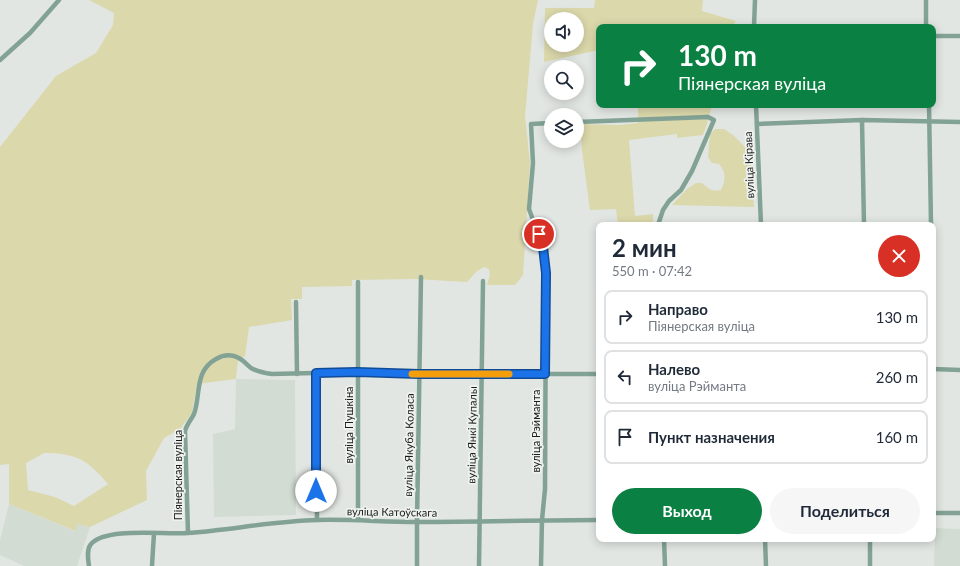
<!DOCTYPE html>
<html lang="ru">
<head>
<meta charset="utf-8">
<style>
	body { margin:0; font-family:Lato,sans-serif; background:#f6f6f7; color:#1f2937; height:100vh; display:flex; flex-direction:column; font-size:15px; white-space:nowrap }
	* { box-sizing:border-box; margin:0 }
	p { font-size:13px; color:#747a83 }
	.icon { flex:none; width:22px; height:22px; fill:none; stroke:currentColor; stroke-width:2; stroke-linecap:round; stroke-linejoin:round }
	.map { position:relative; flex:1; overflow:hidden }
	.side { position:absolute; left:596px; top:222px; width:340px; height:320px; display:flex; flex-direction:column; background:#fff; border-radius:8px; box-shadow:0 2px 10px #0003 }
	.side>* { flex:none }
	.hud { position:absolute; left:596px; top:24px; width:340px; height:84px; border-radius:8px; box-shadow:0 2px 10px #0003; background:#0b8043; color:#fff; overflow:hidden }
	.fabs { position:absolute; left:544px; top:12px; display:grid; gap:8px }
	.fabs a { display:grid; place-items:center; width:40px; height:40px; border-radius:50%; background:#fff; box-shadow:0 2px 10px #0003; font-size:20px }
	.pin { position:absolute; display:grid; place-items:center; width:34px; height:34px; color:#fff; margin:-17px; border:2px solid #fff; border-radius:50%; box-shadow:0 1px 4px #0007 }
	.me { position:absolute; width:44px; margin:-22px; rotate:0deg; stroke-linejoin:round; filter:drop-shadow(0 0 3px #0008) }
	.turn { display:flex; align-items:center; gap:14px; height:84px; padding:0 16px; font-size:18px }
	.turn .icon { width:52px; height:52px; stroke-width:2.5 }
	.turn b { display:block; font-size:28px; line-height:34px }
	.round { display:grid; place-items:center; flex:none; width:42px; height:42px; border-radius:21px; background:#f6f6f7 }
	.summary { display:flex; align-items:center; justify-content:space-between; height:68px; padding:0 16px }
	h1 { font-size:24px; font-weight:700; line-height:30px }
	.action { display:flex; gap:8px; margin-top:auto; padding:8px 16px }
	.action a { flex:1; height:46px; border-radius:24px; background:#0b8043; color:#fff; font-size:16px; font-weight:700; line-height:46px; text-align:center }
	.action a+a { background:#f6f6f7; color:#1f2937 }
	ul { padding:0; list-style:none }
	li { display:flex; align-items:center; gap:12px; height:54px; margin:0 8px 6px; padding:0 8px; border:2px solid #e0e1e3; border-radius:8px }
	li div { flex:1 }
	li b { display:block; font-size:15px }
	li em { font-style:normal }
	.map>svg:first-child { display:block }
	.built { fill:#d2dcd2 }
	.green { fill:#dbd8ab; fill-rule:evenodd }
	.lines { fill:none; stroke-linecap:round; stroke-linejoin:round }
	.street { stroke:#82a295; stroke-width:4.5 }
	.route-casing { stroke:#114b97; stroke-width:10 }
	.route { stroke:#1a73e8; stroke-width:7 }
	.slow { stroke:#f59e0b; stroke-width:7 }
	.labels { text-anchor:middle; stroke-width:3.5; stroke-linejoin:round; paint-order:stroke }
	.street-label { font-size:11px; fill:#1a1b1a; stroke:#eff3f0 }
</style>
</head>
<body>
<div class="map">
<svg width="960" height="566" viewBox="0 0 960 566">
	<rect width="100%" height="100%" fill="#e2e6e2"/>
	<!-- built -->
	<g class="built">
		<polygon points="236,379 295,380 296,515 214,517 213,434 235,429"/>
		<polygon points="9,504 75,531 77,524 90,527 77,566 24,566 0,555 0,541"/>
		<polygon points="935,528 960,529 960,566 934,566"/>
	</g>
	<!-- green -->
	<g class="green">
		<path d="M 89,0 L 538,0 L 533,24 L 525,116 L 530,163 L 523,275 L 515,285 L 487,285 L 490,275 L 489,269 L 484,267 L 476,272 L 467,282 L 415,279 L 352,280 L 352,286 L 302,287 L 302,299 L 291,299 L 292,320 L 249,327 L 245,356 L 238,361 L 236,379 L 197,384 L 192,413 L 180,429 L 164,438 L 146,471 L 147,500 L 90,527 L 77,524 L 76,531 L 9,504 L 9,464 L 0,465 L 0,147 L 56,76 L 96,53 L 113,25 L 114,13 ZM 44,453 C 57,453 73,454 85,462 C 93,467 101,476 108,484 L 74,506 L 55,497 L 28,490 L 26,463 Z"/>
		<path d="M 595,0 L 703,0 L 702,11 L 736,21 L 732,27 L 599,27 L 599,50 L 544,62 L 545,8 L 594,8 ZM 551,19 L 577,19 L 577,45 L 551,45 Z"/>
		<polygon points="638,105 712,105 707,124 703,135 677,138 677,134 629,140 635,216 653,214 653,225 618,225 616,209 590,210 582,150 580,124 620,125 638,123"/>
		<path d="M 715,129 L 724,129 L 733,135 L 748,150 L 751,162 L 754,207 L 672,205 L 687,189 L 696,183 L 702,183 C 709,189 712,192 721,190 C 726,180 726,172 719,164 L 712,163 L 708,157 L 710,134 Z"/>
	</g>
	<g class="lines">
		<!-- street -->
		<g class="street">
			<polyline points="754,27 755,0"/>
			<polyline points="926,27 926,0"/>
			<polyline points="933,36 960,36"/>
			<polyline points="0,60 30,33 59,0"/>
			<polyline points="756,105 761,225"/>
			<polyline points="929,105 931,225"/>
			<polyline points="862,120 864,225"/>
			<polyline points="577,122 708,117 714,120 692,171 681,190 669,201 663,210 658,225"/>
			<polyline points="757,124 862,120 960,122"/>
			<polyline points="296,302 297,374"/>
			<polyline points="933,332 933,402"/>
			<polyline points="933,369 960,370"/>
			<polyline points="316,373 317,520"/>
			<polyline points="933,513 960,513"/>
			<polyline points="358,520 358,282"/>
			<path d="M 188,533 L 185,431 C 187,424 191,420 194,414 C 201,395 194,371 216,359 C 221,356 227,354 234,356 C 242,358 245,363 251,368 C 258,372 264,373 272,374 L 357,372 L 419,374 L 599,374"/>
			<polyline points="664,539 665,566"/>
			<polyline points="765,539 766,566"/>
			<polyline points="870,539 870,566"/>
			<path d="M 89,566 C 88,559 86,548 92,543 C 108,527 165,535 187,533 C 231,530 273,521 317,520 C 350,519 384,522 417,522 C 478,522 538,520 599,520"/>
			<polyline points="152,566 154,533"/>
			<polyline points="417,566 417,522 421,277"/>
			<polyline points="479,566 483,281"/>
			<polyline points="541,566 542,520 545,489 546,273 543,247 529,209 533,163 531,124 551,123"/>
		</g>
	</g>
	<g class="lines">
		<defs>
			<polyline id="route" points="316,491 316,373 357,372 419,374 545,374 546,273 543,247 539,234"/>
		</defs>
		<!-- route casing -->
		<use href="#route" class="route-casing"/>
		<!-- route -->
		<use href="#route" class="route"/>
		<!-- slow -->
		<polyline class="slow" points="412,374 509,374"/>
	</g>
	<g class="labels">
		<!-- street labels -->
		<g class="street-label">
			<text transform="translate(749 165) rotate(-92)" y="4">вуліца Кірава</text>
			<text transform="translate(349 425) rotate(-90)" y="4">вуліца Пушкіна</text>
			<text transform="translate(536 431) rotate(-90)" y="4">вуліца Рэйманта</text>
			<text transform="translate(472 435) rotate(-89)" y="4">вуліца Янкі Купалы</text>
			<text transform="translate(409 445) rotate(-89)" y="4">вуліца Якуба Коласа</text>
			<text transform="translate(178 475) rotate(-90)" y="4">Піянерская вуліца</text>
			<text transform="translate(392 512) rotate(1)" y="4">вуліца Катоўскага</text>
		</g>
	</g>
</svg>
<div class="fabs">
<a><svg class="icon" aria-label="sound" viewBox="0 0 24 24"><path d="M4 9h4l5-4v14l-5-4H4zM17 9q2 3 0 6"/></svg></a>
<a><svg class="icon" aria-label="search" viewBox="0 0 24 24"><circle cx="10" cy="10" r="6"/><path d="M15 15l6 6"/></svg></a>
<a><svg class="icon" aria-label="layers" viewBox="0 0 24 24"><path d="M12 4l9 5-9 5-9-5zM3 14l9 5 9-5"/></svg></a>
</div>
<div class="pin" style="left:539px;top:234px;background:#d93025"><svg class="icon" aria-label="arrive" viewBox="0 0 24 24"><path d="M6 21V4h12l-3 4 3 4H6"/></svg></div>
<svg class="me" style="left:316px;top:491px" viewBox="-20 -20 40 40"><circle r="19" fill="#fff"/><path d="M0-13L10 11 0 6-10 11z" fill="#1a73e8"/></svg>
<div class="hud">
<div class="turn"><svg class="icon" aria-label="right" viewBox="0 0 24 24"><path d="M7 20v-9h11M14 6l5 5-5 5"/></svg><div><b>130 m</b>Піянерская вуліца</div></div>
</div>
<section class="side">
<div class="summary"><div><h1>2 мин</h1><p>550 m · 07:42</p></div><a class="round" style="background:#d93025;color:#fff"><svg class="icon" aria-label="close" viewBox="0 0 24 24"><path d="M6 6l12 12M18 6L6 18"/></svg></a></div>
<ul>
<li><svg class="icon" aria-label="right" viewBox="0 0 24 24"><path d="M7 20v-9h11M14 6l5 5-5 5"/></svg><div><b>Направо</b><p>Піянерская вуліца</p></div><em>130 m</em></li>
<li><svg class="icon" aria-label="left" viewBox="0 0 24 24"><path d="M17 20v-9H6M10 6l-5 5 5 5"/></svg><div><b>Налево</b><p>вуліца Рэйманта</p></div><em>260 m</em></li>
<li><svg class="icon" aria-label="arrive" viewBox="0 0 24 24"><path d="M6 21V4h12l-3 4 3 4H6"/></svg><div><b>Пункт назначения</b></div><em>160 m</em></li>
</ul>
<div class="action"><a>Выход</a><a>Поделиться</a></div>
</section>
</div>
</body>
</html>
